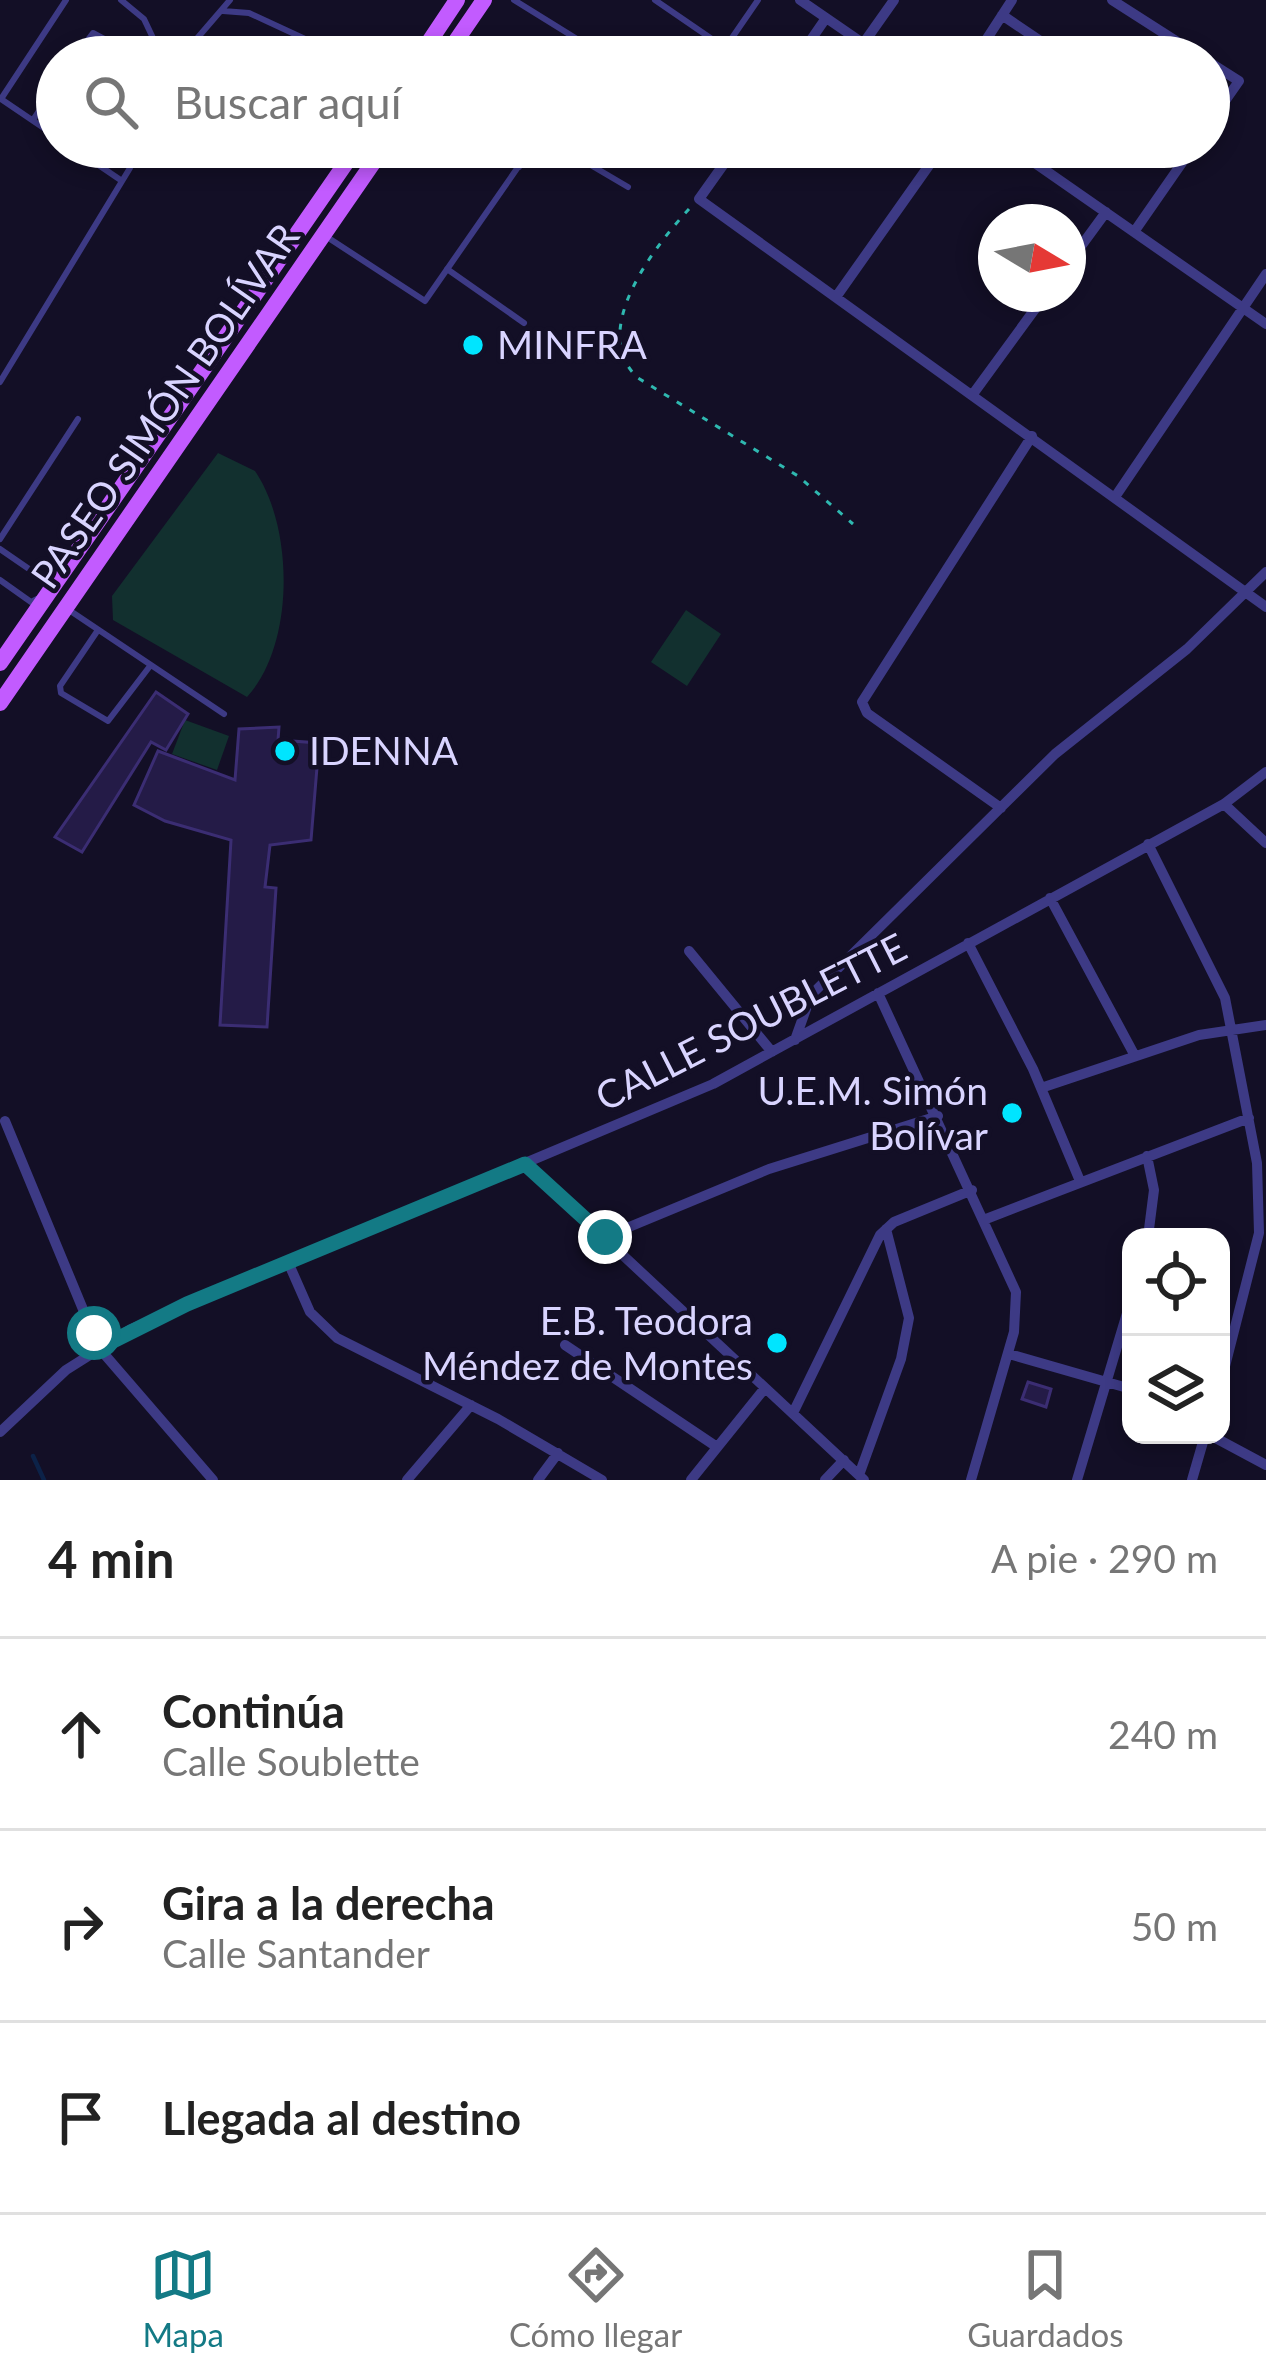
<!DOCTYPE html>
<html lang="es">
<meta charset="utf-8">
<style>
body{margin:0;font-family:Lato,sans-serif;background:#f6f6f6;color:#222}
.controls{position:absolute;right:36px;bottom:36px;display:grid;overflow:hidden;border-radius:24px;box-shadow:0 6px 18px #0003}
.controls button{width:108px;height:108px;display:grid;place-items:center;padding:0;border:0;border-bottom:3px solid #e0e0e0;background:#fff;color:#222;font:60px sans-serif}
.compass{position:absolute;left:978px;top:204px;width:108px;height:108px;border-radius:50%;background:#fff;box-shadow:0 6px 18px #0003;rotate:100deg}
.stop{position:absolute;width:36px;height:36px;margin:-27px;border:9px solid #137a85;border-radius:50%;background:#fff}
.stop.end{background:#137a85;border-color:#fff;box-shadow:0 3px 12px #0008}
.list{margin:0;padding:0;list-style:none}
h2{display:flex;justify-content:space-between;align-items:center;height:156px;margin:0;padding:0 48px;font-size:51px}
h2 small{font-size:39px;font-weight:400;color:#767676}
.list li{display:grid;grid-template-columns:78px 1fr auto;gap:36px;align-items:center;box-sizing:border-box;height:192px;padding:0 48px;border-top:3px solid #e0e0e0}
.list b{display:block;font-size:45px;white-space:nowrap}
.list p{margin:0;font-size:39px;white-space:nowrap;color:#767676}
.list em{font-size:39px;font-style:normal;color:#767676}
.icon{flex:none;width:66px;height:66px;fill:none;stroke:currentColor;stroke-width:2;stroke-linecap:round;stroke-linejoin:round}
.map{position:relative;flex:none;width:1266px;height:1480px;overflow:hidden}
.search{position:absolute;background:#fff;box-shadow:0 6px 18px #0003;left:36px;right:36px;top:36px;height:132px;display:flex;align-items:center;gap:30px;box-sizing:border-box;padding:0 42px;border-radius:66px;color:#767676;font-size:45px}
.sheet{height:732px;background:#fff}
nav{display:flex;justify-content:space-around;align-items:center;box-sizing:border-box;height:168px;border-top:3px solid #e0e0e0;background:#fff;font-size:33px;color:#767676}
nav a{display:grid;justify-items:center;gap:6px}
nav .on{color:#137a85}
.map>svg:first-child{display:block}
.green{fill:#12302f}
.lines{fill:none;stroke-linecap:round;stroke-linejoin:round}
.stream{stroke:#0c2248;stroke-width:4.5}
.building{fill:#241b47;stroke:#3b2d73;stroke-width:3}
.path{stroke:#2fb8b0;stroke-width:3;stroke-dasharray:6 9;stroke-linecap:butt}
.service{stroke:#3d3a85;stroke-width:6}
.minor{stroke:#3d3a85;stroke-width:10}
.primary{stroke:#c25bff;stroke-width:16}
.route{stroke:#137a85;stroke-width:15}
.poi-dot{fill:#00e5ff;stroke:#130f26;stroke-width:4.5}
.labels{text-anchor:middle;stroke-width:9;stroke-linejoin:round;paint-order:stroke}
.poi-label{font-size:39px;fill:#d9d4ff;stroke:#130f26;text-anchor:start}
.street-label{font-size:39px;fill:#d9d4ff;stroke:#130f26}
</style>
<div class="map">
<svg width="1266" height="1480" viewBox="0 0 1266 1480">
<rect width="100%" height="100%" fill="#130f26"/>
<path class="green" d="M218,453l37,18c39,57 40,174 -8,226l-134,-77 -1,-24z
M686,610l35,24 -34,52 -36,-24z
M185,720l44,16 -12,34 -45,-16z"/>
<g class="lines">
<path class="stream" d="M33,1456l11,24"/>
</g>
<path class="building" d="M156,692l32,22 -22,36 -15,-8 -69,110 -27,-15z
M279,727l-1,13 41,3 -8,97 -41,5 -5,42 11,1 -9,139 -47,-2 11,-185 -66,-19 -31,-16 24,-54 77,29 4,-51z
M1028,1382l23,7 -5,18 -24,-8z"/>
<g class="lines">
<path class="path" d="M689,209c-33,36 -102,122 -51,169l160,98 55,48"/>
<path class="service" d="M121,0l23,19 18,38
M514,0l92,57
M655,0l70,48 33,-48
M223,11l26,2 95,44
M75,57l18,-24 41,22 20,-8
M181,57l49,-57
M575,57l9,-13
M33,120l24,-36
M57,137l-56,-38 65,-99
M72,147l50,34
M489,147l30,20
M560,147l68,40
M327,237l98,64 107,-154
M447,269l77,54
M0,382l130,-214 -2,-21
M0,539l78,-120
M0,549l45,31 1,7
M0,580l31,22 6,-3
M69,610l155,104
M98,630l-38,56 1,7 47,28 42,-55"/>
<path class="minor" d="M800,0l83,57
M1112,0l89,57
M1002,15l62,42
M863,44l31,-44
M799,57l27,-39
M975,57l37,-57
M1209,62l30,19 -30,43
M736,147l-37,52 567,408
M1012,147l254,177
M1043,168l15,-21
M1134,232l59,-85
M1068,264l38,-52
M836,297l106,-150
M973,394l73,-100
M1115,497l151,-223
M1224,804l42,39
M1001,808l-134,-95 -5,-11 170,-266
M1148,844l77,154 32,165 2,70 -38,149
M1050,898l85,158
M968,943l65,126 47,112
M689,951l83,101
M878,993l138,299 -2,40 -43,148
M795,1040l16,-45 244,-241 132,-105 79,-77
M1041,1088l158,-53 67,-10
M5,1121l94,227 114,132
M1147,1156l7,34 -6,47
M525,1164l339,316
M986,1219l263,-101
M605,1237l164,-68 169,-53
M288,1262l22,50 27,26 161,81 104,61
M565,1345l152,102
M1009,1354l122,35
M793,1413l87,-178 14,-13 78,-32
M0,1432l66,-62 65,-41 582,-245 511,-280 42,-32
M1210,1435l56,30
M859,1475l42,-116 8,-41 -23,-89
M407,1480l64,-75
M538,1480l20,-27
M691,1480l74,-92
M825,1480l19,-20
M1077,1480l54,-180
M1192,1480l13,-45"/>
<path class="primary" d="M419,57l38,-57
M445,57l39,-57
M0,663l357,-516
M0,703l384,-556"/>
</g>
<g class="lines">
<path class="route" d="M94,1333l5,15 88,-44 338,-140 80,73"/>
</g>
<g class="poi-dot">
<circle cx="473" cy="345" r="12"/>
<circle cx="285" cy="751" r="12"/>
<circle cx="1012" cy="1113" r="12"/>
<circle cx="777" cy="1343" r="12"/>
</g>
<g class="labels">
<g class="poi-label">
<text x="497" y="359">MINFRA</text>
<text x="309" y="765">IDENNA</text>
<text x="988" y="1105" text-anchor="end">U.E.M. Simón<tspan x="988" dy="45">Bolívar</tspan></text>
<text x="753" y="1335" text-anchor="end">E.B. Teodora<tspan x="753" dy="45">Méndez de Montes</tspan></text>
</g>
<g class="street-label">
<text transform="translate(165 406) rotate(-55)" y="14">PASEO SIMÓN BOLÍVAR</text>
<text transform="translate(751 1022) rotate(-27)" y="14">CALLE SOUBLETTE</text>
</g>
</g>
</svg>
<div class="controls">
<button><svg class="icon" aria-label="locate" viewBox="0 0 24 24"><circle cx="12" cy="12" r="6"/><path d="M12 2v4M12 18v4M2 12h4M18 12h4"/></svg></button>
<button><svg class="icon" aria-label="layers" viewBox="0 0 24 24"><path d="M12 4l9 5-9 5-9-5zM3 14l9 5 9-5"/></svg></button>
</div>
<svg class="compass" viewBox="-18 -18 36 36"><path d="M0-13l5 13h-10z" fill="#e53935"/><path d="M0 13l5-13h-10z" fill="#767676"/></svg>
<div class="stop" style="left:94px;top:1333px"></div>
<div class="stop end" style="left:605px;top:1237px"></div>
<div class="search"><svg class="icon" aria-label="search" viewBox="0 0 24 24"><circle cx="10" cy="10" r="6"/><path d="M15 15l6 6"/></svg>Buscar aquí</div>
</div>
<section class="sheet">
<h2>4 min<small>A pie · 290 m</small></h2>
<ul class="list">
<li><svg class="icon" aria-label="ahead" viewBox="0 0 24 24"><path d="M12 20V5M6 11l6-6 6 6"/></svg><div><b>Continúa</b><p>Calle Soublette</p></div><em>240 m</em></li>
<li><svg class="icon" aria-label="right" viewBox="0 0 24 24"><path d="M7 20v-9h11M14 6l5 5-5 5"/></svg><div><b>Gira a la derecha</b><p>Calle Santander</p></div><em>50 m</em></li>
<li><svg class="icon" aria-label="arrive" viewBox="0 0 24 24"><path d="M6 21V4h12l-3 4 3 4H6"/></svg><div><b>Llegada al destino</b></div></li>
</ul>
</section>
<nav>
<a class="on"><svg class="icon" aria-label="map" viewBox="0 0 24 24"><path d="M3 6l6-2 6 2 6-2v14l-6 2-6-2-6 2zM9 4v14M15 6v14"/></svg>Mapa</a>
<a><svg class="icon" aria-label="directions" viewBox="0 0 24 24"><path d="M12 3l9 9-9 9-9-9zM9 14v-3h6M13 9l2 2-2 2"/></svg>Cómo llegar</a>
<a><svg class="icon" aria-label="saved" viewBox="0 0 24 24"><path d="M7 4h10v16l-5-4-5 4z"/></svg>Guardados</a>
</nav>
